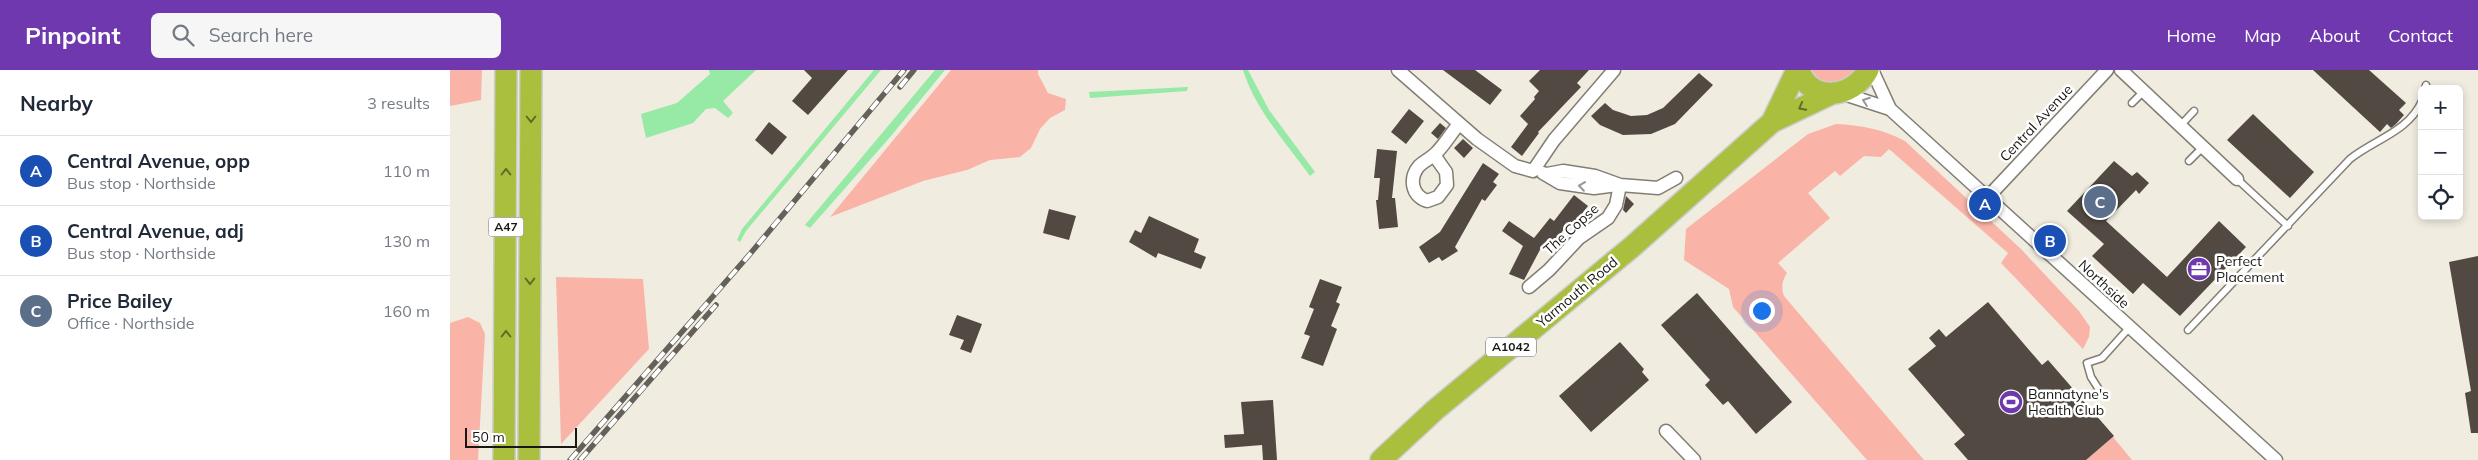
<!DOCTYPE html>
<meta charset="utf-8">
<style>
body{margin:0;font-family:Mulish,sans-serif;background:#f6f6f7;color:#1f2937}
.controls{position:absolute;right:15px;top:15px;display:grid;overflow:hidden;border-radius:8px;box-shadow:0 2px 8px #0003}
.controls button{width:45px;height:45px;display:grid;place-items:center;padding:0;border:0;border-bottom:1px solid #e0e1e3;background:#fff;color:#1f2937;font:25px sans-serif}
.scale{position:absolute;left:15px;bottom:12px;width:112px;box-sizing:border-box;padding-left:5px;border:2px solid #181713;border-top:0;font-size:14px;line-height:18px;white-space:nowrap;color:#181713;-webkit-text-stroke:4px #fff;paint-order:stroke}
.you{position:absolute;left:1311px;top:240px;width:18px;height:18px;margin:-12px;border:4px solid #fff;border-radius:50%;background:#1a73e8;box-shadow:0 0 0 8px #1a73e833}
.badge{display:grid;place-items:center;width:32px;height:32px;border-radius:50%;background:#6f38ae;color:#fff;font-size:16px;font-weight:700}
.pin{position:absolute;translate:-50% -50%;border:2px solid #fff;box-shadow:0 1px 5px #0006}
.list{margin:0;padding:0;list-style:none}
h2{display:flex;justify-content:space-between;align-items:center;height:65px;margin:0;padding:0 20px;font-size:21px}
h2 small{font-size:16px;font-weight:400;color:#747a83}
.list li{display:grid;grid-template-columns:32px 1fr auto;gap:15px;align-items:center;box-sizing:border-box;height:70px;padding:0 20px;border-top:1px solid #e0e1e3}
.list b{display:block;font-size:19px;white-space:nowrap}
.list p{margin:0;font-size:16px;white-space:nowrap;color:#747a83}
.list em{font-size:16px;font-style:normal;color:#747a83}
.icon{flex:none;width:28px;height:28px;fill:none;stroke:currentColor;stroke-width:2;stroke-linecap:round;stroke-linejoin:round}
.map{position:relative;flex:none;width:2028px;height:390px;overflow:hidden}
header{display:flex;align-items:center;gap:30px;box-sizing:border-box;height:70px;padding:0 25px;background:#6f38ae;color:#fff}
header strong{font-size:24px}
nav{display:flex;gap:28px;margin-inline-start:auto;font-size:18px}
.search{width:350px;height:45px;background:#f6f6f7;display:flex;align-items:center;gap:12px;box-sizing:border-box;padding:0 18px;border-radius:8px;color:#747a83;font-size:19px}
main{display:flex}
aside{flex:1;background:#fff}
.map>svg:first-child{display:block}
.green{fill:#fab4a7}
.water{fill:#97e9a6}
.building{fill:#514942}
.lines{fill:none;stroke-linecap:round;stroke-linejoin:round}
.service-casing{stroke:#827e74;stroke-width:9}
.minor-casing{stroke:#827e74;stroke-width:15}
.trunk-casing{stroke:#cccccb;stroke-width:24}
.service{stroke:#fff;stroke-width:6}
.minor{stroke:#fff;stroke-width:12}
.trunk{stroke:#abbf3e;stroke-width:21}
.rail-casing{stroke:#63615a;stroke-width:5.5}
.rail{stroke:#fff;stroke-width:4;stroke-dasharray:11;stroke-linecap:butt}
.oneway{stroke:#979795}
.oneway2{stroke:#626b28}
.labels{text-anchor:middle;stroke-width:5;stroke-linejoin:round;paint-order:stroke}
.shield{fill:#fff;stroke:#5d5d5a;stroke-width:1}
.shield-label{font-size:12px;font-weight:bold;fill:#181713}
.street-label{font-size:14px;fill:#181713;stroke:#fff}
.poi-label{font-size:14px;fill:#181713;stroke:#fff;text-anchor:start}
</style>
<header>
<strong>Pinpoint</strong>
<div class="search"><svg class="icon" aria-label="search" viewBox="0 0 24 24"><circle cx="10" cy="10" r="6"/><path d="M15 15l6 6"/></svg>Search here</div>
<nav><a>Home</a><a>Map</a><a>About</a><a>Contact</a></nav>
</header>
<main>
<aside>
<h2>Nearby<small>3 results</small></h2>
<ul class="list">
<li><span class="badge" style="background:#1a4fb4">A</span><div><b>Central Avenue, opp</b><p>Bus stop · Northside</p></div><em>110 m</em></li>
<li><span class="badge" style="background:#1a4fb4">B</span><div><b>Central Avenue, adj</b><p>Bus stop · Northside</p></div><em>130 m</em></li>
<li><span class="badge" style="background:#5c6f8a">C</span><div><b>Price Bailey</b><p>Office · Northside</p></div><em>160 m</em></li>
</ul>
</aside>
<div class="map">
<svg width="2028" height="390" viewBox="0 0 2028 390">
<rect width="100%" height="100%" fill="#f0ece0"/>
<path class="green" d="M0,0h32l-1,30 -31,6z
M501,0h87v4l10,19 18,6 -1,11 -15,8 -10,11 -9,19 -11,9 -30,3 -23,10 -44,11 -93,36z
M1362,0h43l-13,12c-14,1 -23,1 -30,-12z
M1386,54c25,1 46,5 69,17l116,108 58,62 11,16 -1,10 -6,12 -82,-86 7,-10 -119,-104 -8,8 -17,-1 -24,20 -5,-5 -27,22 22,25 -52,45 9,10c-5,8 -6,14 -3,23l140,164h-57l-134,-153 -4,-18 -45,-29 2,-31 122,-95z
M106,207l87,2 6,70 -88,95z
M18,247l12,6 5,11 -7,126h-28v-137z
M1663,367l19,23h-46z"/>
<path class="water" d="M259,0h47l-33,31 10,12 -5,5 -13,-10 -9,1 -13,14 -47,15 -5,-24 36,-11 33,-29z
M424,0h7l-135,161 -6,11 -3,-2 5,-11z
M485,0h10l-54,66 -81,92 -5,-3z
M793,0h5l21,40 46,62 -5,4c-24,-33 -55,-67 -67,-106z
M738,17l-1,4 -97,7 -1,-6z"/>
<path class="building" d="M354,0h44l-40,45 -16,-14 20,-23z
M993,0h32l27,20 -12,15z
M1090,0h49l-12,13 4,4 -43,45 1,1 -17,23 -11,-9 17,-23 -8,-8 15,-17 -1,-2 5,-6 -10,-10z
M1863,0h56l37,33 -7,7 5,5 -8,9 -5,4 -4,-4 -7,8z
M1249,3l14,12 -38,39 -24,10 -28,1 -23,-10 -9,-9 14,-13 8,7 18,6 16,-1 16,-7z
M959,39l15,12 -18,23 -15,-12z
M1803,44l61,58 -24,26 -63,-58z
M319,52l18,15 -15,18 -17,-15z
M990,53l6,5 -8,11 -7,-6z
M1013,69l10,9 -9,10 -10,-10z
M927,79l20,2 -5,47h3l3,29 -19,2 -3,-29h2l2,-22h-6z
M1664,91l18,15 5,-4 12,11 -10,11 -3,-4 -30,31 61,56 52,-56 27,26 -66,69 -37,-33 -10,11 -41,-38 12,-12 -37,-33z
M1033,93l16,11 -6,8 4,3 -12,16 -3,-2 -27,48 3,4 -16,10 -3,-4 -10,6 -10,-16 21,-15z
M1124,125l14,11 -17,22 -4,-3 -19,26 -6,-5 -18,34 -15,-6 14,-28 -21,-15 7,-10 25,17 16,-20 4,3z
M1176,126l8,8 -8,9 -3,-3z
M599,139l27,7 -7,24 -26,-7z
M699,146l50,23 -5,13 12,5 -5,12 -43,-16 -2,5 -27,-16 6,-12 6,3z
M2028,186v177h-7l-6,-40 6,-2 -22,-129z
M870,209l22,8 -6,15 4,2 -9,22 6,3 -14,37 -22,-8 9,-22 -6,-2 10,-25 -5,-2z
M1247,223l95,109 -36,32 -28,-33 -5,4 -18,-20 5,-5 -49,-55z
M1538,232l54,63 6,-5 66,76 -28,24h-118l-14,-16 11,-9 -57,-66 28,-23 -7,-8 10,-9 7,8z
M507,245l25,9 -11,29 -11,-4 4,-9 -15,-5z
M1170,272l24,27 -2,3 7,8 -58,52 -32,-36z
M823,330l4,60h-14l-1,-15 -37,3 -1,-13 20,-1 -3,-32z"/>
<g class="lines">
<g class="service-casing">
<path id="service" d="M1975,19l1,-4
M1682,33l11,-11
M1731,55l13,-14
M1739,91l14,-14
M1787,109l51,47
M1738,260l162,-171c25,-20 58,-27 72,-58
M1648,318l-7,-11 -4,-14 15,-5 27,-30"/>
</g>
<g class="minor-casing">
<path id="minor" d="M948,0l79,69 38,27 18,5 21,-31 60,-70
M1422,0l18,39 386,351
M1671,0l116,109
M1391,23l49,16
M984,85l12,17 1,13 -9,12 -11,4c-16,-6 -18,-23 -8,-35 5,-5 11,-7 16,-12 9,-8 16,-21 24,-30
M1093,103l17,10 34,5 23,-3
M1097,104l16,-3 32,5 25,9 38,3 18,-10
M1538,127l119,-127
M1079,217l20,-17 30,-32 29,-20 8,-13 4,-20
M1216,361l28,29"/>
</g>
<g class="trunk-casing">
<path id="trunk" d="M1349,0c12,34 54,28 69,0
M1322,52l25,-52
M54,390l2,-390
M79,390l2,-390
M931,390l54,-50 198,-164 139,-124 61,-29"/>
</g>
<use href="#service" class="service"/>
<use href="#minor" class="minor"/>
<use href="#trunk" class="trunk"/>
<g class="rail-casing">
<path id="rail" d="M450,17l14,-17
M120,390l180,-206 154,-184
M130,390l136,-155"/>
</g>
<use href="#rail" class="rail"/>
</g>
<defs><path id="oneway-chevron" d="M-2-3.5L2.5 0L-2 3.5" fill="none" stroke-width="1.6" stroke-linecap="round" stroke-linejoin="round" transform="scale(1.25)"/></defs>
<g class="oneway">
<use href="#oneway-chevron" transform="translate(1416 31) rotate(-160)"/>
<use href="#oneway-chevron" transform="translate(1132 116) rotate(-172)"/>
</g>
<g class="oneway2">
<use href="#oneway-chevron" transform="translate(1352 37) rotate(152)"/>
<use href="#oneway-chevron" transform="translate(81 49) rotate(90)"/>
<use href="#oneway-chevron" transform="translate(56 102) rotate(-90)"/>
<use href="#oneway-chevron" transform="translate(80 211) rotate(90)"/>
<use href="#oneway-chevron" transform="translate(56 264) rotate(-90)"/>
</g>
<defs>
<g id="office-disc" transform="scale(1.25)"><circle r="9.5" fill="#6f38ae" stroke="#fff"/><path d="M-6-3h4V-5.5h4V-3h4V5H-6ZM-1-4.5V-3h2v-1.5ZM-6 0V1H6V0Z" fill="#fff"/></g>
<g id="stadium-disc" transform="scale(1.25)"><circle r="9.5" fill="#6f38ae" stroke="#fff"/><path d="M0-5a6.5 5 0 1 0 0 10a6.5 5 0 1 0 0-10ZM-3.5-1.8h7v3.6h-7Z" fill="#fff"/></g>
</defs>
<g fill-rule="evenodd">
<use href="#office-disc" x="1749" y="199"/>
<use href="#stadium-disc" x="1561" y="332"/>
</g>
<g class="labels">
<g class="shield">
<rect x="38.5" y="147.5" width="35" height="19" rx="4"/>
<rect x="1036" y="267.5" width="50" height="19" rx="4"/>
</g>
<g class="shield-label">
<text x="56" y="161">A47</text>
<text x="1061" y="281">A1042</text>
</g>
<g class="street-label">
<text transform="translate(1586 53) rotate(-47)" y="5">Central Avenue</text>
<text transform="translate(1121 159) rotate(-42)" y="5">The Copse</text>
<text transform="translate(1654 214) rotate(43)" y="5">Northside</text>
<text transform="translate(1127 222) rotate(-40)" y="5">Yarmouth Road</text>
</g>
<g class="poi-label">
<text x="1766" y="196">Perfect<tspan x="1766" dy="16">Placement</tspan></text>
<text x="1578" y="329">Bannatyne's<tspan x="1578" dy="16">Health Club</tspan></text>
</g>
</g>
</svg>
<div class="controls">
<button>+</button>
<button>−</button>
<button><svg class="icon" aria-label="locate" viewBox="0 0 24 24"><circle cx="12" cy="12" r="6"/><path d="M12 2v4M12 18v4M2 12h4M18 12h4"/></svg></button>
</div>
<div class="scale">50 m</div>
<div class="you"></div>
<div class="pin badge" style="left:1535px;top:134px;background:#1a4fb4">A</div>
<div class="pin badge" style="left:1600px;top:171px;background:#1a4fb4">B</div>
<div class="pin badge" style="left:1650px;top:132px;background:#5c6f8a">C</div>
</div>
</main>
